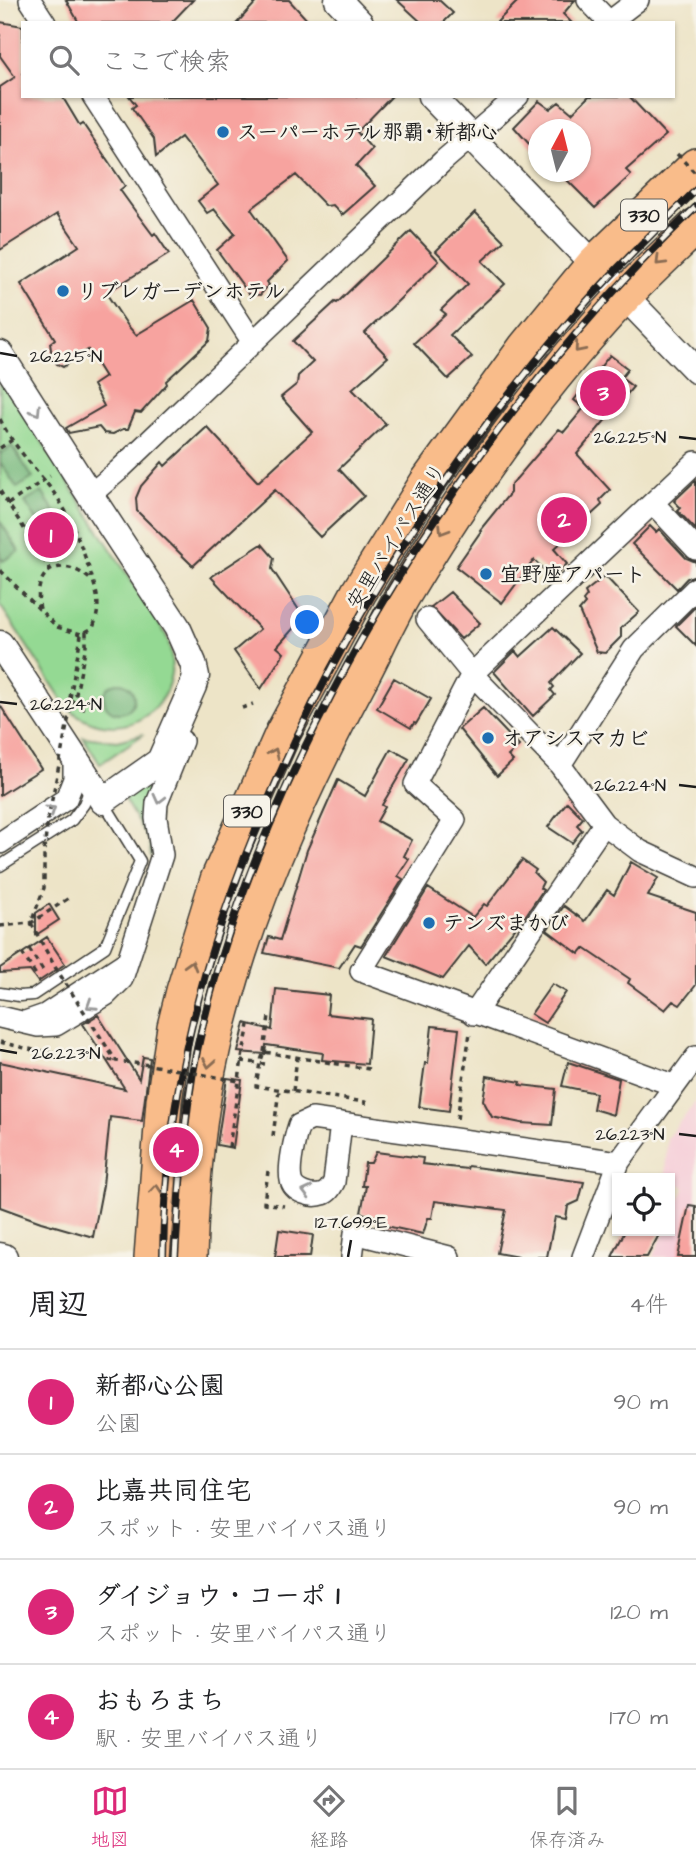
<!DOCTYPE html>
<html lang="ja">
<meta charset="utf-8">
<style>
body{margin:0;font-family:"Architects Daughter","Klee One",sans-serif;background:#f6f6f6;color:#202124}
.controls{position:absolute;right:21px;bottom:21px;display:grid;overflow:hidden;border-radius:0px;box-shadow:0 2px 5px #0004}
.controls button{width:63px;height:63px;display:grid;place-items:center;padding:0;border:0;border-bottom:2px solid #e0e0e0;background:#fff;color:#202124;font:35px sans-serif}
.compass{position:absolute;left:528px;top:119px;width:63px;height:63px;border-radius:50%;background:#fff;box-shadow:0 2px 5px #0004;rotate:7deg}
.you{position:absolute;left:308px;top:623px;width:24px;height:24px;margin:-18px;border:5px solid #fff;border-radius:50%;background:#1a73e8;box-shadow:0 0 0 10px #1a73e833}
.badge{display:grid;place-items:center;width:46px;height:46px;border-radius:50%;background:#db2777;color:#fff;font-size:23px;font-weight:700}
.pin{position:absolute;translate:-50% -50%;border:4px solid #fff;box-shadow:0 2px 7px #0006}
.list{margin:0;padding:0;list-style:none}
h2{display:flex;justify-content:space-between;align-items:center;height:91px;margin:0;padding:0 28px;font-size:30px}
h2 small{font-size:23px;font-weight:400;color:#757577}
.list li{display:grid;grid-template-columns:46px 1fr auto;gap:21px;align-items:center;box-sizing:border-box;height:105px;padding:0 28px;border-top:2px solid #e0e0e0}
.list b{display:block;font-size:26px;white-space:nowrap}
.list p{margin:0;font-size:23px;white-space:nowrap;color:#757577}
.list em{font-size:23px;font-style:normal;color:#757577}
.icon{flex:none;width:38px;height:38px;fill:none;stroke:currentColor;stroke-width:2;stroke-linecap:round;stroke-linejoin:round}
.map{position:relative;flex:none;width:696px;height:1257px;overflow:hidden}
.search{position:absolute;background:#fff;box-shadow:0 2px 5px #0004;left:21px;right:21px;top:21px;height:77px;display:flex;align-items:center;gap:18px;box-sizing:border-box;padding:0 24px;border-radius:0px;color:#757577;font-size:26px}
.sheet{height:511px;background:#fff}
nav{display:flex;justify-content:space-around;align-items:center;box-sizing:border-box;height:98px;border-top:2px solid #e0e0e0;background:#fff;font-size:19px;color:#757577}
nav a{display:grid;justify-items:center;gap:4px}
nav .on{color:#db2777}
.map>svg:first-child{display:block}
.built{fill:#f6cfd9}
.green{fill:#94d993;stroke:#587a58;stroke-width:2}
.forest{fill:#77b97d;stroke:#4a6a4c;stroke-width:2}
.building{fill:#f7a39f}
.lines{fill:none;stroke-linecap:round;stroke-linejoin:round}
.service-casing{stroke:#3b3a36;stroke-width:13}
.minor-casing{stroke:#3b3a36;stroke-width:24}
.tertiary-casing{stroke:#3b3a36;stroke-width:29}
.trunk-casing{stroke:#3b3a36;stroke-width:38}
.path{stroke:#3b3a36;stroke-width:3.5;stroke-dasharray:5 5;stroke-linecap:butt}
.service{stroke:#fff;stroke-width:10}
.minor{stroke:#fff;stroke-width:21}
.tertiary{stroke:#fff;stroke-width:26}
.trunk{stroke:#f9bc8a;stroke-width:35}
.rail-casing{stroke:#1c1c1c;stroke-width:8}
.rail{stroke:#f7f3e8;stroke-width:5;stroke-dasharray:16;stroke-linecap:butt}
.path-bridge{stroke:#3b3a36;stroke-width:3.5;stroke-dasharray:5 5;stroke-linecap:butt}
.oneway{stroke:#8a6c53}
.oneway2{stroke:#999}
.ticks{fill:none;stroke:#1c1c1c;stroke-width:2.5}
.poi-dot{fill:#1f6fb2;stroke:#f7f3e8;stroke-width:2.5}
.labels{text-anchor:middle;stroke-width:5;stroke-linejoin:round;paint-order:stroke}
.shield{fill:#f7f3e8;stroke:#5e5c59;stroke-width:2}
.shield-label{font-size:19px;font-weight:bold;fill:#1c1c1c}
.poi-label{font-size:21px;font-weight:bold;fill:#1c1c1c;stroke:#f7f3e8;text-anchor:start}
.street-label{font-size:21px;fill:#1c1c1c;stroke:#f7f3e8}
.ticks-label{font-size:18px;text-anchor:middle;fill:#1c1c1c;stroke:#f7f3e8;stroke-width:5;stroke-linejoin:round;paint-order:stroke}
</style>
<div class="map">
<svg width="696" height="1257" viewBox="0 0 696 1257">
<rect width="100%" height="100%" fill="#f7f3e8"/>
<filter id="ink" filterUnits="userSpaceOnUse"><feTurbulence type="fractalNoise" baseFrequency=".0143" numOctaves="2"/><feDisplacementMap in="SourceGraphic" scale="14" xChannelSelector="R" yChannelSelector="G"/><feConvolveMatrix kernelMatrix="1 2 1 2 8 2 1 2 1" color-interpolation-filters="sRGB"/></filter>
<filter id="wash" filterUnits="userSpaceOnUse"><feTurbulence type="fractalNoise" baseFrequency=".00686" numOctaves="4" result="noise"/><feDisplacementMap in="SourceGraphic" scale="28" xChannelSelector="R" yChannelSelector="G"/><feGaussianBlur stdDeviation="1.57" result="paint"/><feColorMatrix in="noise" values="0 0 0 0 0 0 0 0 0 0 0 0 0 0 0 0 0 1.4 0 .05"/><feComposite in="paint" operator="in"/></filter>
<g filter="url(#wash)">
<rect width="100%" height="100%" fill="#ede4c7"/>
<path class="built" d="M696,1101v156h-43l12,-26h5v-11l15,-33 -20,-10 2,-39z"/>
<path class="green" d="M0,376l166,259c26,67 -43,121 -99,72l-67,-102z
M144,734l-44,30 -17,-27 34,4z
M157,775l-1,69 -5,13 -2,-16 -25,-42z"/>
<path class="forest" d="M12,446l21,32 -16,10 -17,-26v-8z
M42,492l20,31 -16,11 -21,-32z
M0,521l19,30 -16,10 -3,-5z
M104 698a15 15 0 1 1 30 0a15 15 0 1 1-30 0Z"/>
<g id="blocks">
<path class="building" d="M66,0h127l-22,23h-92z
M258,0h31l21,23h-73z
M397,0h42l14,13 -10,10h-21z
M519,0h56l-12,14 9,9h-76z
M0,22l23,4v70h39l18,30 3,-2 42,62 -5,4 18,25 15,20 2,-2 14,21 -63,39 22,33 8,9 58,-35 17,28 -2,13 -43,40 1,3 -26,29 -6,-1 -7,17h-5l-10,5 -9,-1 -5,-6 -30,6 -3,-5 38,-22 -11,-21 12,-8 -17,-27 -25,17 -6,-3 -5,-7 -2,-14 5,-4 -34,-55 58,-38 -22,-32 -57,36v-163l15,-10 -15,-21z
M129,96h263l-35,36 15,17 -16,17 19,20 -33,29 -9,-10 -7,1 -30,-31 -45,34 37,52 -21,21 2,3 -9,10 -11,-1 -32,-44 18,-16 -21,-25 -7,4 -9,-12 20,-16 -37,-48 -25,20 -2,-18 -22,-31 4,-3z
M589,96h40l37,39 -40,35 5,5 -36,33 -36,-36h21v-42h-42v24l-24,-27 25,-26 11,8 9,-7 13,11z
M475,212l29,29 -22,20 23,23 -55,51 22,22 -24,22 -34,-36 32,-29 -5,-4 27,-26 -32,-33z
M411,231l28,30 -74,72 23,24 -36,32 34,35 -47,45 25,27 -44,41 -45,-47 -82,76 -56,-55 -1,-13 5,-12 21,-24 3,4 42,-39 51,55 54,-50 -31,-35 16,-13 1,-8 15,-14 -20,-21 42,-39 2,1z
M610,355l18,14 -7,9 12,9 -56,67 33,36 -10,10 2,5 -48,44 13,15 -14,14 -19,-18 -32,43 -46,-36 25,-36 -1,-1 30,-37v-7l49,-57 5,3 20,-24 -10,-8z
M696,480v50l-18,-19 3,-3 -7,-7z
M650,526l6,6 3,-3 27,29 10,4v13l-9,3 -10,11 -45,-45z
M262,544l12,14 -2,11 27,41 1,11 -23,26 7,6 -23,36 -27,-38 26,-22 -49,-52z
M605,576l34,36 -18,16v9l-16,16 -8,-1 -18,-41 6,-7 -2,-3 4,-5 -2,-4z
M450,592l30,31 -19,16 -30,-32z
M696,606v40l-20,-20z
M553,627l27,26 -29,30 3,4 -3,3 4,5 -22,21 -39,-44 21,-21 5,6z
M394,678l37,21 -15,25 -2,-1 -3,5 -34,-20z
M0,705l41,64 -41,26z
M483,708l36,38 -11,10 5,5 -16,15 -38,-47z
M391,749l18,10 -27,46 3,2 -8,14 35,19 -8,16 5,3 -11,17 5,3 -42,67 -6,-2 -16,24 -75,-15 5,-16 11,3 27,-90 31,-70 27,16z
M567,802l16,16 -6,7 5,5 -10,13 -24,-16z
M522,860l14,10 -2,3 9,9 -3,6 3,2 -17,25 -41,49 -16,-18 -26,33 -57,-23 42,-68 45,29 11,-13 3,2z
M631,862l27,16 -10,18 48,16v73l-16,20 -7,-4 -8,9 -37,-27 2,-4 -46,-31 -5,6 -32,-24 17,-24 21,15 22,-31 7,5z
M49,904l10,16 -23,15v-22z
M47,937l18,27 -27,18 -8,-11 -30,2v-5z
M552,984l14,8 -21,31 -14,-9z
M276,989l53,6 -2,19 44,5 -4,45 -45,-4 1,-7 -57,-8 -1,9 -27,-2 7,-29 27,7z
M98,1015l41,64 4,-22 7,1 -8,63 -32,-4 -7,68 -10,52 -52,-15 -41,-15v-145l125,27 -42,-65z
M432,1026l27,3 -10,82 -30,-4 6,-44h3z
M568,1062l51,17 -6,36 -20,-6 3,-16 -34,-7z
M487,1076l34,6 -1,3 36,4 -4,36 -31,-2 -29,-6 -9,-17z
M227,1078l15,2 -9,68 -16,-3z
M376,1152l47,6 -1,6 45,5 1,-3 116,16 -5,19 -11,5 -2,13 -11,-2 -8,40h-29l-21,-4 9,-43 -71,-9 -3,17h-4l-5,16 -46,-10 1,-7 -17,-4 5,-27h-4l3,-23h6z
M689,1205l7,1v51h-18z
M279,1230l34,5 -3,22h-35z
M625,1231h36l-14,26h-35z"/>
</g>
</g>
<g filter="url(#ink)">
<use href="#blocks" fill-opacity="0" stroke="#3b3a36" stroke-width="2"/>
<g class="lines">
<g class="service-casing">
<path id="service" d="M0,866l72,-46 12,-16 6,-16
M0,993l19,3 14,-1 72,-48 35,-86 -37,-60"/>
</g>
<g class="minor-casing">
<path id="minor" d="M30,0l15,23
M588,0l21,22
M608,23l30,-23
M93,96l159,245
M90,495l28,-24 325,-310 75,-65
M653,503l43,46
M427,619l45,55 88,91 44,59 -130,190
M560,765l74,-116 62,-61
M604,824l36,27 56,26
M0,843l66,-44 8,-20v-20
M0,1017l38,9 18,-1 50,-30 16,-16 40,-124 -6,-37 1,-15 25,-62
M25,1022l20,-7 81,-53
M673,1085l-312,-114 94,-151 -40,-36 57,-110 224,-212
M341,1123l-7,59c-3,5 -5,10 -11,12 -11,4 -30,-2 -32,-14 -3,-13 4,-43 8,-55l13,-6 307,43
M352,1257l3,-24 94,24
M583,1257l36,-95 77,-105"/>
</g>
<g class="tertiary-casing">
<path id="tertiary" d="M338,0l22,23
M431,96l265,274
M0,354l90,141 87,132 16,36 3,13 -3,10 -33,75 -57,40 -103,-157
M0,1256l4,1"/>
</g>
<g class="trunk-casing">
<path id="trunk" d="M152,1257l12,-156 11,-74 9,-36 34,-111 65,-147 76,-141 68,-109 99,-136 68,-83 102,-98
M189,1257c2,-71 8,-142 24,-211 29,-128 83,-247 144,-362 16,-29 29,-60 46,-89 63,-106 136,-209 221,-299 23,-24 48,-47 72,-70"/>
</g>
<path class="path" d="M0,419c13,28 36,49 54,74 17,23 26,50 36,78 7,23 12,33 3,57l-12,6 -24,-7 -57,-57
M0,448l12,-8
M0,491l50,78
M8,504l42,-28
M40,609c-9,-41 23,-55 52,-28
M70,698l11,-63
M71,704l4,-5 11,-54v-14
M71,706l14,3
M242,708l11,-4
M0,926l31,-3 38,-25
M29,949l15,23
M22,953l14,22
M0,1042l33,8 83,11
M264,1052l5,-36
M242,1058l7,-33
M241,1061l24,3
M293,1091l4,-34
M365,1105v-3l-109,-16 4,-23 4,-11 105,17
M457,1119l13,-86
M273,1136l6,-46
M229,1147l10,-66
M268,1171l-4,32 20,3"/>
<use href="#service" class="service"/>
<use href="#minor" class="minor"/>
<use href="#tertiary" class="tertiary"/>
<use href="#trunk" class="trunk"/>
<g class="rail-casing">
<path id="rail" d="M163,1257c2,-167 42,-311 108,-463 74,-172 175,-329 297,-471 40,-47 84,-89 128,-133
M175,1257c5,-79 9,-156 28,-233 25,-105 65,-203 113,-299 96,-192 225,-369 380,-518"/>
</g>
<use href="#rail" class="rail"/>
<path class="path-bridge" d="M677,154l19,20
M70,698l1,8 -23,113 -4,31v38l-13,35 24,44 61,94 34,4 89,16 3,-23"/>
</g>
<defs><path id="oneway-chevron" d="M-2-3.5L2.5 0L-2 3.5" fill="none" stroke-width="1.6" stroke-linecap="round" stroke-linejoin="round" transform="scale(1.75)"/></defs>
<g class="oneway">
<use href="#oneway-chevron" transform="translate(660 261) rotate(135)"/>
<use href="#oneway-chevron" transform="translate(579 348) rotate(131)"/>
<use href="#oneway-chevron" transform="translate(443 530) rotate(122)"/>
<use href="#oneway-chevron" transform="translate(274 753) rotate(-66)"/>
<use href="#oneway-chevron" transform="translate(191 965) rotate(-74)"/>
<use href="#oneway-chevron" transform="translate(209 1063) rotate(100)"/>
<use href="#oneway-chevron" transform="translate(156 1189) rotate(-85)"/>
</g>
<g class="oneway2">
<use href="#oneway-chevron" transform="translate(36 411) rotate(58)"/>
<use href="#oneway-chevron" transform="translate(159 799) rotate(104)"/>
<use href="#oneway-chevron" transform="translate(51 810) rotate(-34)"/>
<use href="#oneway-chevron" transform="translate(91 1005) rotate(147)"/>
<use href="#oneway-chevron" transform="translate(307 1192) rotate(-166)"/>
</g>
</g>
<path class="ticks" d="M0,353l17,3M679,437l17,2M0,702l17,2M679,785l17,2M0,1050l17,3M679,1134l17,2M348,1257l3,-17"/>
<g class="poi-dot">
<circle cx="223" cy="132" r="7"/>
<circle cx="63" cy="291" r="7"/>
<circle cx="486" cy="574" r="7"/>
<circle cx="488" cy="738" r="7"/>
<circle cx="429" cy="923" r="7"/>
</g>
<g class="labels">
<g class="shield">
<rect x="621" y="199.5" width="46" height="31" rx="5"/>
<rect x="224" y="795.5" width="46" height="31" rx="5"/>
</g>
<g class="shield-label">
<text x="644" y="222">330</text>
<text x="247" y="818">330</text>
</g>
<g class="poi-label">
<text x="237" y="139">スーパーホテル那覇･新都心</text>
<text x="77" y="298">リブレガーデンホテル</text>
<text x="500" y="581">宜野座アパート</text>
<text x="502" y="745">オアシスマカビ</text>
<text x="443" y="930">テンズまかび</text>
</g>
<g class="street-label">
<text transform="translate(396 536) rotate(-58)" y="7">安里バイパス通り</text>
</g>
</g>
<g class="ticks-label">
<text x="66" y="362">26.225°N</text>
<text x="630" y="443">26.225°N</text>
<text x="66" y="710">26.224°N</text>
<text x="630" y="791">26.224°N</text>
<text x="66" y="1059">26.223°N</text>
<text x="630" y="1140">26.223°N</text>
<text x="351" y="1228">127.699°E</text>
</g>
</svg>
<div class="controls">
<button><svg class="icon" aria-label="locate" viewBox="0 0 24 24"><circle cx="12" cy="12" r="6"/><path d="M12 2v4M12 18v4M2 12h4M18 12h4"/></svg></button>
</div>
<svg class="compass" viewBox="-18 -18 36 36"><path d="M0-13l5 13h-10z" fill="#e53935"/><path d="M0 13l5-13h-10z" fill="#757577"/></svg>
<div class="you"></div>
<div class="pin badge" style="left:51px;top:535px">1</div>
<div class="pin badge" style="left:564px;top:520px">2</div>
<div class="pin badge" style="left:603px;top:393px">3</div>
<div class="pin badge" style="left:176px;top:1150px">4</div>
<div class="search"><svg class="icon" aria-label="search" viewBox="0 0 24 24"><circle cx="10" cy="10" r="6"/><path d="M15 15l6 6"/></svg>ここで検索</div>
</div>
<section class="sheet">
<h2>周辺<small>4件</small></h2>
<ul class="list">
<li><span class="badge">1</span><div><b>新都心公園</b><p>公園</p></div><em>90 m</em></li>
<li><span class="badge">2</span><div><b>比嘉共同住宅</b><p>スポット · 安里バイパス通り</p></div><em>90 m</em></li>
<li><span class="badge">3</span><div><b>ダイジョウ・コーポ 1</b><p>スポット · 安里バイパス通り</p></div><em>120 m</em></li>
<li><span class="badge">4</span><div><b>おもろまち</b><p>駅 · 安里バイパス通り</p></div><em>170 m</em></li>
</ul>
</section>
<nav>
<a class="on"><svg class="icon" aria-label="map" viewBox="0 0 24 24"><path d="M3 6l6-2 6 2 6-2v14l-6 2-6-2-6 2zM9 4v14M15 6v14"/></svg>地図</a>
<a><svg class="icon" aria-label="directions" viewBox="0 0 24 24"><path d="M12 3l9 9-9 9-9-9zM9 14v-3h6M13 9l2 2-2 2"/></svg>経路</a>
<a><svg class="icon" aria-label="saved" viewBox="0 0 24 24"><path d="M7 4h10v16l-5-4-5 4z"/></svg>保存済み</a>
</nav>
